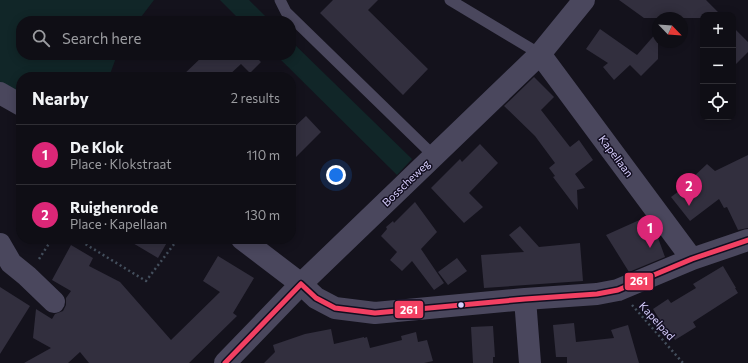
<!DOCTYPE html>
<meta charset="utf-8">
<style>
body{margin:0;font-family:Commissioner,sans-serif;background:#1d1c22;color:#f1f3f6}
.controls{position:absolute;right:12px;top:12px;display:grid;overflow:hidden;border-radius:8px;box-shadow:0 2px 10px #0003}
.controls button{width:36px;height:36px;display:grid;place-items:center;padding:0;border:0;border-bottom:1px solid #2f2e34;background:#0f0e15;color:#f1f3f6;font:20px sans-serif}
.compass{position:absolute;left:652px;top:12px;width:36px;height:36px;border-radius:50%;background:#0f0e15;box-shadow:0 2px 10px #0003;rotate:115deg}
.you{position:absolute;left:336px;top:175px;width:14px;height:14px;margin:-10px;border:3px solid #fff;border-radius:50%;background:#1a73e8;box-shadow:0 0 0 6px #1a73e833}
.badge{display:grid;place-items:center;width:26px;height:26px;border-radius:50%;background:#db2777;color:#fff;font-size:13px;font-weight:700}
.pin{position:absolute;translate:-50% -33px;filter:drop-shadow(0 1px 2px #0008)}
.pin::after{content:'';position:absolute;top:21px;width:14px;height:12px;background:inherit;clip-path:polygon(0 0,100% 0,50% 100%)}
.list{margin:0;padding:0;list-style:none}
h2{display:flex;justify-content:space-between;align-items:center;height:52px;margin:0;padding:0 16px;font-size:17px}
h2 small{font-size:13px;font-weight:400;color:#9b9ca0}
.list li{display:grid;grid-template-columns:26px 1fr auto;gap:12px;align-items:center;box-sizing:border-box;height:60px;padding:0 16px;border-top:1px solid #2f2e34}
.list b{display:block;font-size:15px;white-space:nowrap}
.list p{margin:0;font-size:13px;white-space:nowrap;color:#9b9ca0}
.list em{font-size:13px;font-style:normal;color:#9b9ca0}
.icon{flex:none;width:22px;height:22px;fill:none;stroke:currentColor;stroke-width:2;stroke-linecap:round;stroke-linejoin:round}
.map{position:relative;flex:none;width:748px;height:363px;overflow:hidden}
.search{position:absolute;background:#0f0e15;box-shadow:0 2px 10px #0003;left:16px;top:16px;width:280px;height:44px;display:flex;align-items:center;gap:10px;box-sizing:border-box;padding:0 14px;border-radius:16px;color:#9b9ca0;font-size:15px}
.panel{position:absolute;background:#0f0e15;box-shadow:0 2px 10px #0003;left:16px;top:72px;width:280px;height:172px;border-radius:16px}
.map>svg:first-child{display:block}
.green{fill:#112628}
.building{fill:#322f3e}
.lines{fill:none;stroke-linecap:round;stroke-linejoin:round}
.path{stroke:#444f5d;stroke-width:2.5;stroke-dasharray:2 3;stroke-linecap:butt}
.lane{stroke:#4a475d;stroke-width:11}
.street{stroke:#4a475d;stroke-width:22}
.bus-1-casing{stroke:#120e20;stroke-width:8}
.bus-1{stroke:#f24062;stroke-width:5}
.bus-dot{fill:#d7cefd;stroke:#120e20;stroke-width:1.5}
.labels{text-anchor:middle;stroke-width:3;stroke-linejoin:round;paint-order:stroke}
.street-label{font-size:11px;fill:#d7cefd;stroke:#120e20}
.line-badge{stroke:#120e20;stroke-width:1.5}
.badge-label{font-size:11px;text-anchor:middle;font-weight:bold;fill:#fff}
</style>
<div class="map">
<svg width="748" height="363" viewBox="0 0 748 363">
<rect width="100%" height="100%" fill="#14121c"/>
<path class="green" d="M0,0h154l-16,21h-117v34h96l-8,22h-88v20l-21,-12z
M220,0h29l21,21h-29z
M291,41l121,118 -15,16 -121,-120h15z"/>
<path class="building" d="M333,0h45l-10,10 60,59 -25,26 -83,-82z
M619,0h87l15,15h-18v3h-59z
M733,27l15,15v10l-15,15z
M600,29l37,26 21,-24v28l-17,17 -11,-11 -16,15 -11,-13 5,-4 -22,-14z
M204,55h50l7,7 -11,11 -9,-9 -14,13h-46z
M534,77l20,20 -13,13 29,37 9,-7 14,20 -18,14 10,14 -8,2 1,20 -25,-33 2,-1 -6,-8 6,-5 -20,-27 -31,-30z
M306,116l15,16 -30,30v-32z
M480,144l18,19 -29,30 14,14 -19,16 -33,-35 29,-29 2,3z
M748,155v73l-10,2 -11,-23 -3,1 -5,-9 -29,22 -19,-24 20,-15 -1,-2 17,-16 8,7z
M415,202l22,30 -16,17 23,34 -10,7 -22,-29 -10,10 -12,-11 7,-8 -16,-16 6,-7 -1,-2 7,-6 1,2z
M644,218l6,19 7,-2 8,22 -36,15 -23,-37z
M520,226l19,21 41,-4 3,38 -99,7 -3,-33 43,-3 -15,-17z
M126,239h43l-11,19z
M71,245l22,13 -4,8 31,16 51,58 49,-48 -17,-11 15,-25 36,22 -21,35 4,3 -48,47h-100l-9,-11 -12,11h-44l27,-15 -18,-10 3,-29 16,10 3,-5 8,-3 3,-6v-7l5,-7 -19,-11z
M457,258l10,13 -19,14 -10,-13z
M723,266l13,22h-1l3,5 -45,29 3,5 -21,13 -6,-10 -2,2 -14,-23 15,-10 3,4 25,-15 -3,-4z
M0,287l30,19 -30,48z
M574,323l2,19 38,-4 -3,-8 17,-5 11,38h-72v-6h-11l-3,-32z
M493,326l2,31h-2v6h-20l-2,-36z
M331,329l3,15 30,-7v1l3,-1 3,11 32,-8 -1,-4 15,-4 2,10 9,-2 6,21 -9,2h-160l11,-11 -2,-7 32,-11z"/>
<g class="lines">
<path class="path" d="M77,239l69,42 32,-42
M39,259l13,-20
M632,305l51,58"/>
<path class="lane" d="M280,0l6,12 148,144
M450,0l90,54"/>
<path class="street" d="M540,54l152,205
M0,93l21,12
M242,239l59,45 15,14 19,10 40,5 150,-14 72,-5 21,-4 74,-31 56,-19
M0,244l11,19 16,13 27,26
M525,299l5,64
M225,363l76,-79 239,-230 44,-54"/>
<g class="bus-1-casing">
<path id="bus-1" d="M301,284l15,14 19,10 40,5 150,-14 72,-5 21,-4 74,-31 56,-19
M225,363l76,-79"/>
</g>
<use href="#bus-1" class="bus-1"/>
</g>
<circle class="bus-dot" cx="461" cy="305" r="3.5"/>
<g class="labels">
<g class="street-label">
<text transform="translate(616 156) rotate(53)" y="4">Kapellaan</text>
<text transform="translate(406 183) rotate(-44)" y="4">Bosscheweg</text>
<text transform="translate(657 321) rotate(48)" y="4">Kapelpad</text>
</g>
</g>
<g class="line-badge">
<rect x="624" y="272" width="30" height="19" rx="4" fill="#f24062"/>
<rect x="394" y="300" width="30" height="19" rx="4" fill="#f24062"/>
</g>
<g class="badge-label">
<text x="639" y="285">261</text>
<text x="409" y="314">261</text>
</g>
</svg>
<div class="controls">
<button>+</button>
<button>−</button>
<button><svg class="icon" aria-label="locate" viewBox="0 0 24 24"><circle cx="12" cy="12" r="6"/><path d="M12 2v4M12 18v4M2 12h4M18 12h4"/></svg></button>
</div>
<svg class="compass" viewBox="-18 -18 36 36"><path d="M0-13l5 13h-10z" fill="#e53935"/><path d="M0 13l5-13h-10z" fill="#9b9ca0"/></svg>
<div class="you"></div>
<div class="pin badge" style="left:650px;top:248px">1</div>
<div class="pin badge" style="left:689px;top:206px">2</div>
<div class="search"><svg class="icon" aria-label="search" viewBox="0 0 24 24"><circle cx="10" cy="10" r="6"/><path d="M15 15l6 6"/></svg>Search here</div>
<section class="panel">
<h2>Nearby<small>2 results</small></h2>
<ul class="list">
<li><span class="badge">1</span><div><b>De Klok</b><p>Place · Klokstraat</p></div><em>110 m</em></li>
<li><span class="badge">2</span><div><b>Ruighenrode</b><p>Place · Kapellaan</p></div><em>130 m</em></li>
</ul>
</section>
</div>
